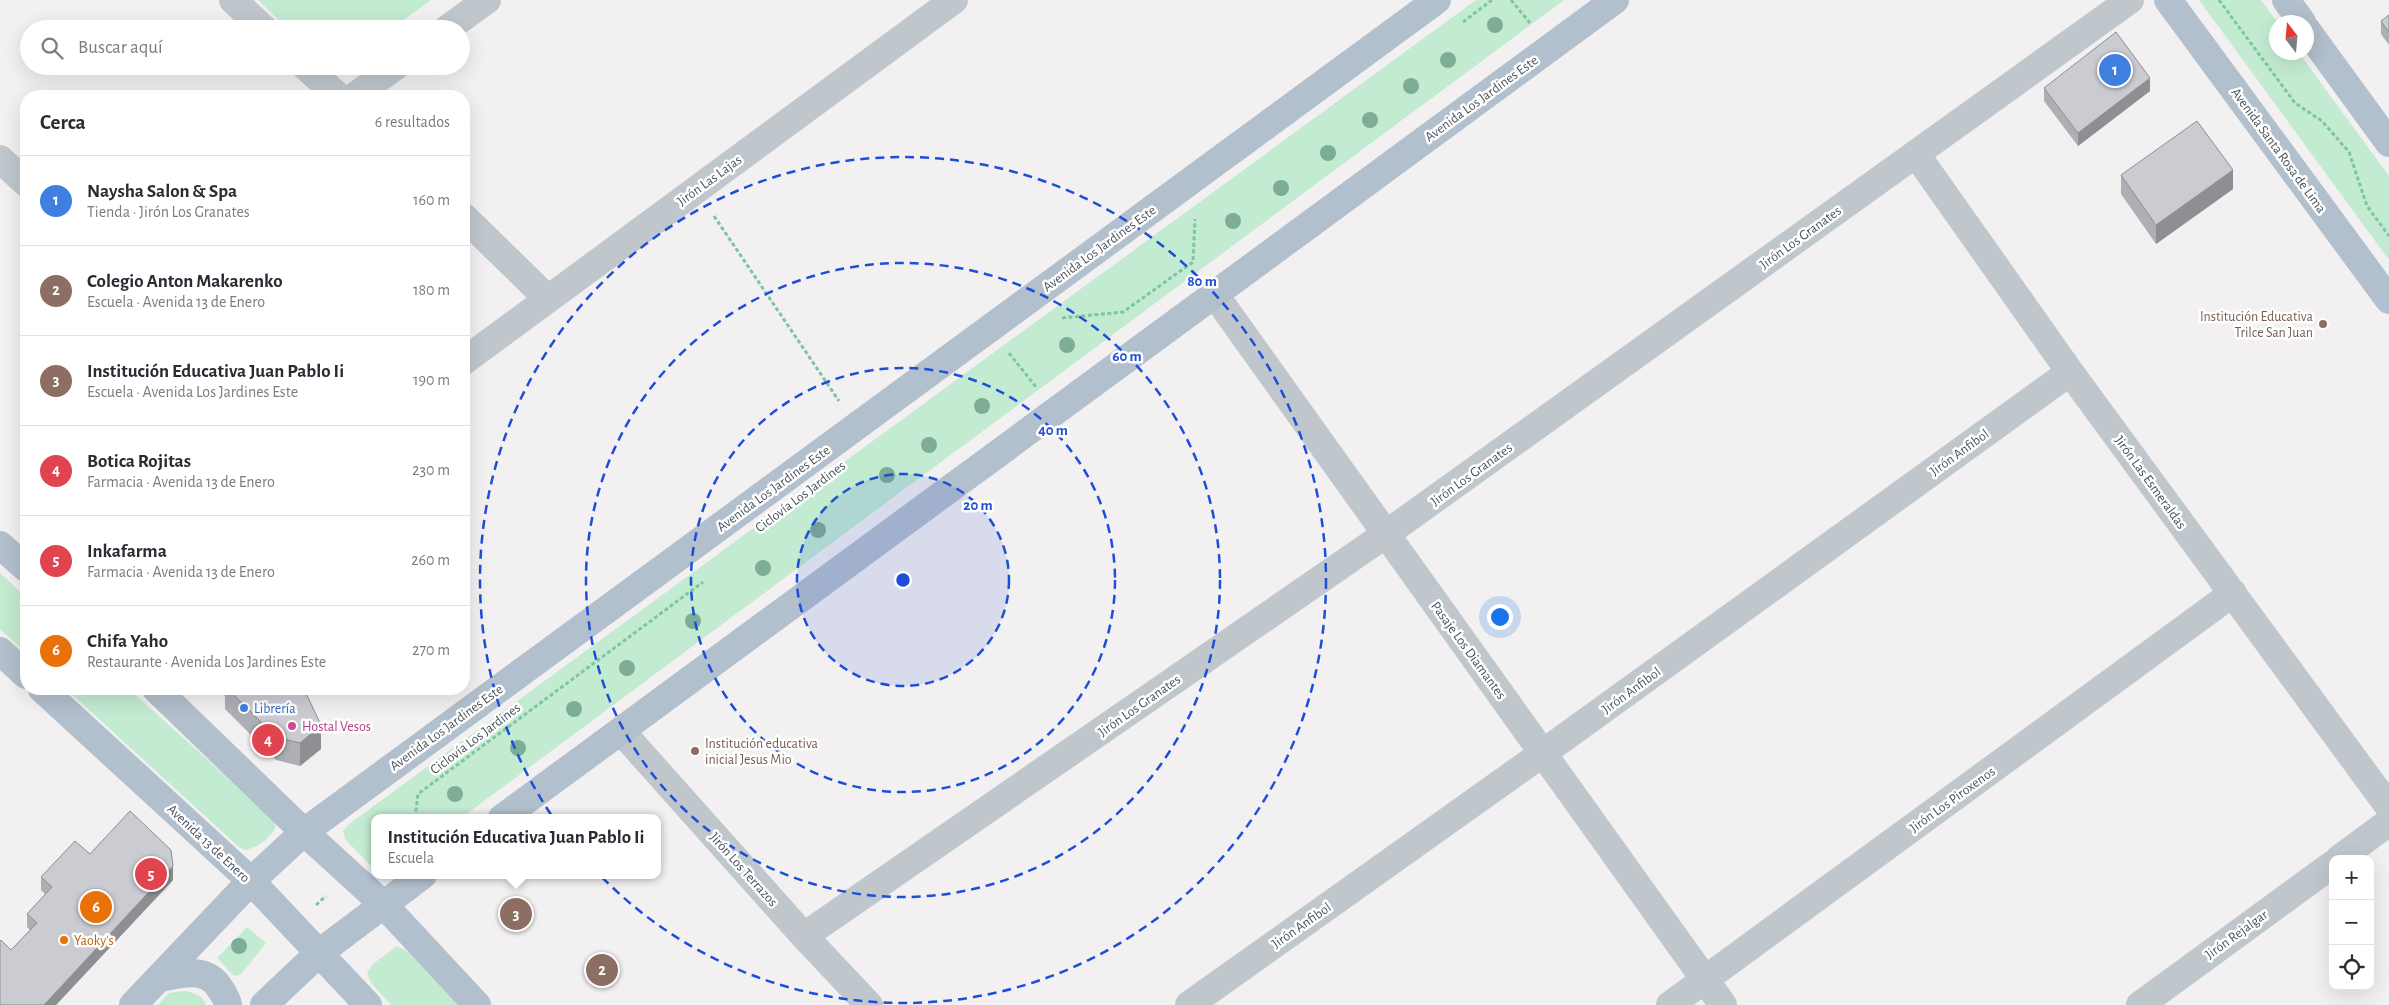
<!DOCTYPE html>
<html lang="es">
<meta charset="utf-8">
<style>
body{margin:0;font-family:"Alegreya Sans",sans-serif;background:#f7f7f7;color:#2b2b33}
.controls{position:absolute;right:15px;bottom:15px;display:grid;overflow:hidden;border-radius:10px;box-shadow:0 5px 20px #0002}
.controls button{width:45px;height:45px;display:grid;place-items:center;padding:0;border:0;border-bottom:1px solid #e1e1e2;background:#fff;color:#2b2b33;font:25px sans-serif}
.compass{position:absolute;left:2269px;top:15px;width:45px;height:45px;border-radius:50%;background:#fff;box-shadow:0 5px 20px #0002;rotate:344deg}
.you{position:absolute;left:1499px;top:616px;width:18px;height:18px;margin:-12px;border:4px solid #fff;border-radius:50%;background:#1a73e8;box-shadow:0 0 0 8px #1a73e833}
.badge{display:grid;place-items:center;width:32px;height:32px;border-radius:50%;background:#db2777;color:#fff;font-size:16px;font-weight:700}
.pin{position:absolute;translate:-50% -50%;border:2px solid #fff;box-shadow:0 1px 5px #0006}
.popup{position:absolute;left:371px;top:814px;width:290px;height:65px;box-sizing:border-box;display:grid;place-content:center;border-radius:10px;background:#fff;filter:drop-shadow(0 1px 4px #0005);font-size:16px;white-space:nowrap;color:#7c7c81}
.popup b{font-size:19px;color:#2b2b33}
.popup::after{content:'';position:absolute;left:50%;top:100%;margin-left:-10px;border:10px solid transparent;border-top-color:#fff}
.list{margin:0;padding:0;list-style:none}
h2{display:flex;justify-content:space-between;align-items:center;height:65px;margin:0;padding:0 20px;font-size:21px}
h2 small{font-size:16px;font-weight:400;color:#7c7c81}
.list li{display:grid;grid-template-columns:32px 1fr auto;gap:15px;align-items:center;box-sizing:border-box;height:90px;padding:0 20px;border-top:1px solid #e1e1e2}
.list b{display:block;font-size:19px;white-space:nowrap}
.list p{margin:0;font-size:16px;white-space:nowrap;color:#7c7c81}
.list em{font-size:16px;font-style:normal;color:#7c7c81}
.icon{flex:none;width:28px;height:28px;fill:none;stroke:currentColor;stroke-width:2;stroke-linecap:round;stroke-linejoin:round}
.map{position:relative;flex:none;width:2389px;height:1005px;overflow:hidden}
.search{position:absolute;background:#fff;box-shadow:0 5px 20px #0002;left:20px;top:20px;width:450px;height:55px;display:flex;align-items:center;gap:12px;box-sizing:border-box;padding:0 18px;border-radius:28px;color:#7c7c81;font-size:19px}
.panel{position:absolute;background:#fff;box-shadow:0 5px 20px #0002;left:20px;top:90px;width:450px;height:605px;border-radius:20px}
.map>svg:first-child{display:block}
.green{fill:#c3ebd2}
.lines{fill:none;stroke-linecap:round;stroke-linejoin:round}
.path{stroke:#7ec6a2;stroke-width:3;stroke-dasharray:4 2.5;stroke-linecap:butt}
.minor{stroke:#bfc7cd;stroke-width:28}
.major{stroke:#b2bfcc;stroke-width:28}
.tree{fill:#7ead95}
.wall{fill:#aeafb5}
.shaded-wall{fill:#8d8f93}
.building{fill:#caccd2;stroke:#8d8f93}
.ring{fill:none;stroke:#1d4ed8;stroke-width:2.5;stroke-dasharray:9 6}
.education-dot{fill:#8d6e63;stroke:#fff;stroke-width:2}
.shop-dot{fill:#3f7fe0;stroke:#fff;stroke-width:2}
.hotel-dot{fill:#d1479c;stroke:#fff;stroke-width:2}
.food-dot{fill:#e8710a;stroke:#fff;stroke-width:2}
.labels{text-anchor:middle;stroke-width:5;stroke-linejoin:round;paint-order:stroke}
.street-label{font-size:14px;fill:#49535c;stroke:#fff}
.education-label{font-size:14px;fill:#785e54;stroke:#fff;text-anchor:end}
.shop-label{font-size:14px;fill:#366cbe;stroke:#fff;text-anchor:start}
.hotel-label{font-size:14px;fill:#b23c85;stroke:#fff;text-anchor:start}
.food-label{font-size:14px;fill:#c56008;stroke:#fff;text-anchor:start}
.centre{fill:#1d4ed8;stroke:#fff;stroke-width:2.5}
.ring-label{font-size:15px;text-anchor:middle;font-weight:bold;fill:#1d4ed8;stroke:#fff;stroke-width:5;stroke-linejoin:round;paint-order:stroke}
</style>
<div class="map">
<svg width="2389" height="1005" viewBox="0 0 2389 1005">
<rect width="100%" height="100%" fill="#f2f0f0"/>
<path class="green" d="M258,0h173l-40,29h-103z
M1476,0h88l-1103,818h-86v52l-30,-31 -2,-8 6,-7z
M2199,0h62l16,22 -1,30 23,1 90,123v84z
M0,573l26,24v56l-26,-24z
M66,689h63l142,128 5,9c-4,11 -18,21 -30,24l-7,-3z
M247,927l19,16 -25,31 -7,2 -17,-18z
M397,946l13,7 49,52h-68l-20,-22 -4,-10 6,-9z
M184,991c9,2 19,3 22,14h-48l11,-12z"/>
<g class="lines">
<path class="path" d="M1511,0l19,23
M2219,0l76,103 27,18 27,31 18,54 22,30
M1463,22l29,-22
M714,216l125,185
M1062,318l61,-6 70,-50 2,-43
M1009,353l27,34
M415,818l3,-24 285,-212
M316,905l10,-9"/>
<path class="minor" d="M233,0l31,29
M447,29l40,-29
M305,66l33,30
M355,96l41,-30
M1916,154l154,218 319,435
M0,159l26,24
M464,217l84,82
M1215,295l508,710
M464,361l490,-361
M621,731l183,205 65,69
M2339,859l50,-37
M804,936l582,-402 744,-534
M1189,1005l354,-252 527,-381
M1670,1005l563,-412
M2140,1005l193,-141"/>
<path class="major" d="M2168,0l221,300
M2286,0l16,22
M2306,29l83,114
M0,545l26,23
M0,651l26,24
M42,689l209,192 117,124
M156,689l148,143 79,72 94,101
M502,818l1113,-818
M160,978c21,-4 45,-12 59,9 4,6 8,11 9,18
M133,1005l118,-124 53,-49 1133,-832
M264,1005l55,-52 104,-78"/>
</g>
<g class="tree">
<circle cx="1495" cy="25" r="8"/>
<circle cx="1448" cy="60" r="8"/>
<circle cx="1411" cy="86" r="8"/>
<circle cx="1370" cy="120" r="8"/>
<circle cx="1328" cy="153" r="8"/>
<circle cx="1281" cy="188" r="8"/>
<circle cx="1233" cy="221" r="8"/>
<circle cx="1067" cy="345" r="8"/>
<circle cx="982" cy="406" r="8"/>
<circle cx="929" cy="445" r="8"/>
<circle cx="887" cy="475" r="8"/>
<circle cx="818" cy="530" r="8"/>
<circle cx="763" cy="568" r="8"/>
<circle cx="693" cy="621" r="8"/>
<circle cx="627" cy="668" r="8"/>
<circle cx="574" cy="709" r="8"/>
<circle cx="518" cy="748" r="8"/>
<circle cx="455" cy="794" r="8"/>
<circle cx="239" cy="946" r="8"/>
</g>
<path class="wall" d="M2389,15v30l-8,-11v-13z
M2044,88l106,3 -72,55 -34,-45z
M2121,175l112,14 -77,55 -35,-50z
M205,689h10l-5,4z
M219,689h85l17,60 -21,17 -24,-6 -51,-51v-13z
M90,854l83,26 -117,125h-56l11,-55 19,-20 -3,-3v-13l18,-20 -4,-4v-13z"/>
<path class="shaded-wall" d="M2150,78v13l-72,55v-13z
M2233,170v19l-77,55v-19z
M210,689h5l-5,4z
M321,725v24l-21,17v-23z
M173,866v14l-117,125h-12z"/>
<path class="building" d="M2389,15v17l-8,-11z
M2116,32l34,46 -72,55 -34,-45z
M2197,121l36,49 -77,55 -35,-50z
M228,689h76l17,36 -21,18 -24,-6z
M130,811l41,39 2,16 -129,139h-44v-63l1,-2 10,10 26,-27 -10,-9 25,-27 -11,-10 34,-36 15,13z"/>
<circle cx="903" cy="580" r="106" fill="#1d4ed8" fill-opacity=".12"/>
<g class="ring">
<circle cx="903" cy="580" r="106"/>
<circle cx="903" cy="580" r="212"/>
<circle cx="903" cy="580" r="317"/>
<circle cx="903" cy="580" r="423"/>
</g>
<g class="education-dot">
<circle cx="2323" cy="324" r="5"/>
<circle cx="695" cy="751" r="5"/>
</g>
<circle class="shop-dot" cx="244" cy="708" r="5"/>
<circle class="hotel-dot" cx="292" cy="726" r="5"/>
<circle class="food-dot" cx="64" cy="940" r="5"/>
<g class="labels">
<g class="street-label">
<text transform="translate(1481 98) rotate(-36)" y="5">Avenida Los Jardines Este</text>
<text transform="translate(2279 150) rotate(54)" y="5">Avenida Santa Rosa de Lima</text>
<text transform="translate(709 180) rotate(-36)" y="5">Jirón Las Lajas</text>
<text transform="translate(1800 237) rotate(-36)" y="5">Jirón Los Granates</text>
<text transform="translate(1099 248) rotate(-36)" y="5">Avenida Los Jardines Este</text>
<text transform="translate(1959 452) rotate(-36)" y="5">Jirón Anfibol</text>
<text transform="translate(1471 474) rotate(-36)" y="5">Jirón Los Granates</text>
<text transform="translate(2151 482) rotate(54)" y="5">Jirón Las Esmeraldas</text>
<text transform="translate(773 488) rotate(-36)" y="5">Avenida Los Jardines Este</text>
<text transform="translate(800 496) rotate(-37)" y="5">Ciclovía Los Jardines</text>
<text transform="translate(1469 650) rotate(54)" y="5">Pasaje Los Diamantes</text>
<text transform="translate(1631 690) rotate(-36)" y="5">Jirón Anfibol</text>
<text transform="translate(1139 705) rotate(-35)" y="5">Jirón Los Granates</text>
<text transform="translate(446 727) rotate(-36)" y="5">Avenida Los Jardines Este</text>
<text transform="translate(475 738) rotate(-37)" y="5">Ciclovía Los Jardines</text>
<text transform="translate(1952 799) rotate(-36)" y="5">Jirón Los Piroxenos</text>
<text transform="translate(209 843) rotate(43)" y="5">Avenida 13 de Enero</text>
<text transform="translate(744 869) rotate(48)" y="5">Jirón Los Terrazos</text>
<text transform="translate(1301 925) rotate(-35)" y="5">Jirón Anfibol</text>
<text transform="translate(2236 934) rotate(-36)" y="5">Jirón Rejalgar</text>
</g>
<g class="education-label">
<text x="2313" y="321">Institución Educativa<tspan x="2313" dy="16">Trilce San Juan</tspan></text>
<text x="705" y="748" text-anchor="start">Institución educativa<tspan x="705" dy="16">inicial Jesus Mio</tspan></text>
</g>
<g class="shop-label">
<text x="254" y="713">Librería</text>
</g>
<g class="hotel-label">
<text x="302" y="731">Hostal Vesos</text>
</g>
<g class="food-label">
<text x="74" y="945">Yaoky's</text>
</g>
</g>
<circle cx="903" cy="580" r="8" class="centre"/>
<g class="ring-label">
<text x="1202" y="286">80 m</text>
<text x="1127" y="361">60 m</text>
<text x="1053" y="435">40 m</text>
<text x="978" y="510">20 m</text>
</g>
</svg>
<div class="controls">
<button>+</button>
<button>−</button>
<button><svg class="icon" aria-label="locate" viewBox="0 0 24 24"><circle cx="12" cy="12" r="6"/><path d="M12 2v4M12 18v4M2 12h4M18 12h4"/></svg></button>
</div>
<svg class="compass" viewBox="-18 -18 36 36"><path d="M0-13l5 13h-10z" fill="#e53935"/><path d="M0 13l5-13h-10z" fill="#7c7c81"/></svg>
<div class="you"></div>
<div class="pin badge" style="left:2115px;top:70px;background:#3f7fe0">1</div>
<div class="pin badge" style="left:602px;top:970px;background:#8d6e63">2</div>
<div class="pin badge" style="left:516px;top:914px;background:#8d6e63">3</div>
<div class="popup"><b>Institución Educativa Juan Pablo Ii</b>Escuela</div>
<div class="pin badge" style="left:268px;top:740px;background:#e0444e">4</div>
<div class="pin badge" style="left:151px;top:874px;background:#e0444e">5</div>
<div class="pin badge" style="left:96px;top:907px;background:#e8710a">6</div>
<div class="search"><svg class="icon" aria-label="search" viewBox="0 0 24 24"><circle cx="10" cy="10" r="6"/><path d="M15 15l6 6"/></svg>Buscar aquí</div>
<section class="panel">
<h2>Cerca<small>6 resultados</small></h2>
<ul class="list">
<li><span class="badge" style="background:#3f7fe0">1</span><div><b>Naysha Salon &amp; Spa</b><p>Tienda · Jirón Los Granates</p></div><em>160 m</em></li>
<li><span class="badge" style="background:#8d6e63">2</span><div><b>Colegio Anton Makarenko</b><p>Escuela · Avenida 13 de Enero</p></div><em>180 m</em></li>
<li><span class="badge" style="background:#8d6e63">3</span><div><b>Institución Educativa Juan Pablo Ii</b><p>Escuela · Avenida Los Jardines Este</p></div><em>190 m</em></li>
<li><span class="badge" style="background:#e0444e">4</span><div><b>Botica Rojitas</b><p>Farmacia · Avenida 13 de Enero</p></div><em>230 m</em></li>
<li><span class="badge" style="background:#e0444e">5</span><div><b>Inkafarma</b><p>Farmacia · Avenida 13 de Enero</p></div><em>260 m</em></li>
<li><span class="badge" style="background:#e8710a">6</span><div><b>Chifa Yaho</b><p>Restaurante · Avenida Los Jardines Este</p></div><em>270 m</em></li>
</ul>
</section>
</div>
